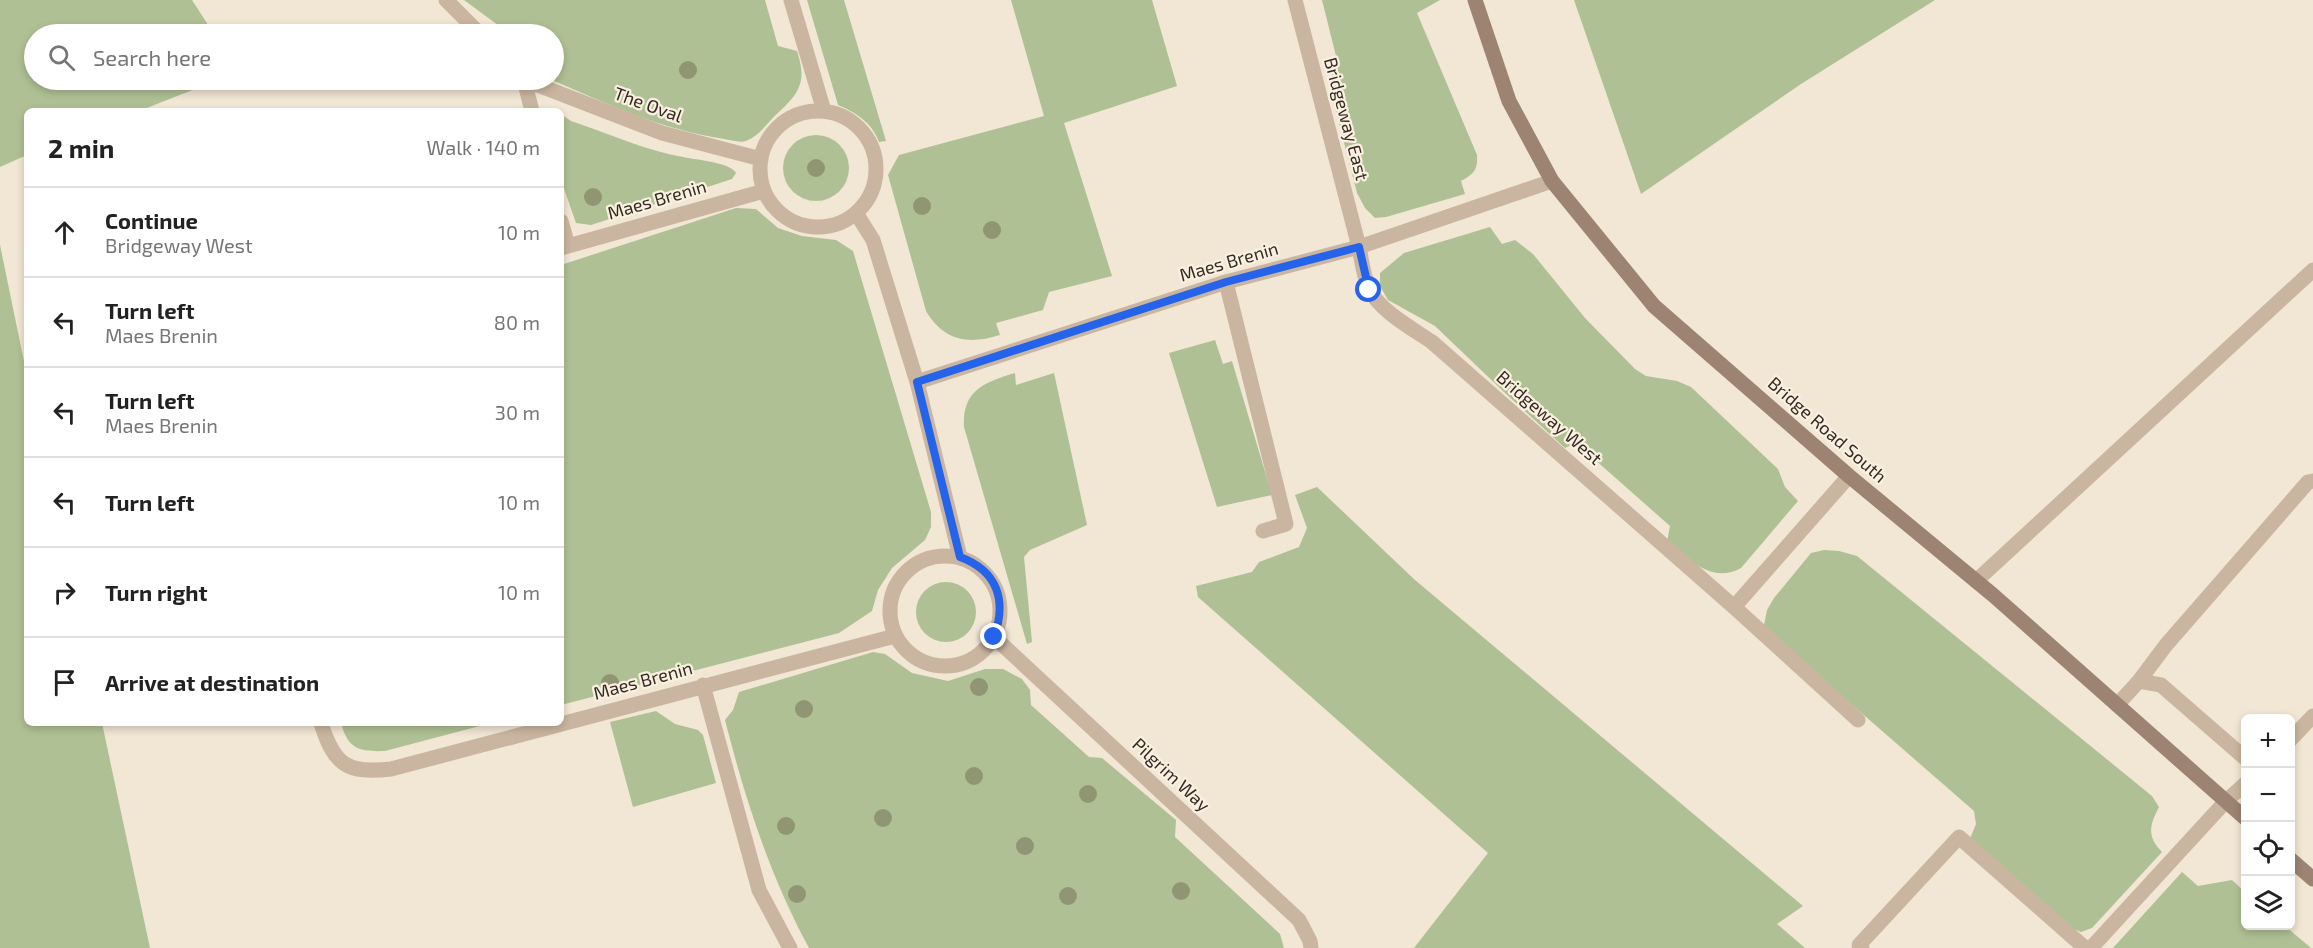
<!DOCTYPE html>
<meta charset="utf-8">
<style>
body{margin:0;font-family:"Exo 2",sans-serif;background:#f6f6f6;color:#222}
.controls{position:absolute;right:18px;bottom:18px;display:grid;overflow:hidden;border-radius:9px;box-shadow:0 3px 9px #0003}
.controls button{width:54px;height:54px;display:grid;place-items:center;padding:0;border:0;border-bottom:2px solid #e0e0e0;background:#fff;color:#222;font:30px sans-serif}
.stop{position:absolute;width:18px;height:18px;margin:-14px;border:4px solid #2563eb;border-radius:50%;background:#fff}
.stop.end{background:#2563eb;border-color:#fff;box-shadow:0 2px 6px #0008}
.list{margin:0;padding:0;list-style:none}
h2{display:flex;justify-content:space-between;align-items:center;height:78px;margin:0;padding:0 24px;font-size:26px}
h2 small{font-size:20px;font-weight:400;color:#767676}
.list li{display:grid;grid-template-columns:39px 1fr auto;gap:18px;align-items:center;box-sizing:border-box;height:90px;padding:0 24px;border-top:2px solid #e0e0e0}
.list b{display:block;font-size:22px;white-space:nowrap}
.list p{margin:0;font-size:20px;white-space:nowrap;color:#767676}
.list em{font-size:20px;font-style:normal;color:#767676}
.icon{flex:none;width:33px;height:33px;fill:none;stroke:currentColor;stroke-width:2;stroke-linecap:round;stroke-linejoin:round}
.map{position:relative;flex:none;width:2313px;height:948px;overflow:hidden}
.search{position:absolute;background:#fff;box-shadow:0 3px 9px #0003;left:24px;top:24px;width:540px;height:66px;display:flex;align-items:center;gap:15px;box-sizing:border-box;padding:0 21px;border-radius:33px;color:#767676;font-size:22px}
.panel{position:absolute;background:#fff;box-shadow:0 3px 9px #0003;left:24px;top:108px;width:540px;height:618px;border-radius:9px}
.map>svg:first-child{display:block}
.green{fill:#afc194}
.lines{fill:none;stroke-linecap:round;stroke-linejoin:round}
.lane{stroke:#cab6a0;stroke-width:15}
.street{stroke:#cab6a0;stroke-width:15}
.secondary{stroke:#9d8472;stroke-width:15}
.tree{fill:#909574}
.route{stroke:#2563eb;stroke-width:8}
.labels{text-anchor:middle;stroke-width:4.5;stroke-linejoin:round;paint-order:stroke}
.street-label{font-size:18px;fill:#332a24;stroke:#faf0e0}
</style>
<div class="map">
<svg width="2313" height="948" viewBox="0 0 2313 948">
<rect width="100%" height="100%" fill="#f2e6d4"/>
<path class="green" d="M0,0h192l22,34h-180v46h184l-79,31h-112v44l-27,12z
M464,0h301l13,46 19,5c9,28 5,40 -17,60 -12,10 -19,24 -34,30 -6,2 -16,-1 -22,-2 -61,-9 -117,-35 -172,-59h2v-46h-44z
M807,0h37l42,141 -7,1c-7,-19 -22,-29 -41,-37z
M1011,0h141l25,86 -113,37 48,153 -63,16 -6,18 -47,13 4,12c-32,10 -56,6 -74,-24l-38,-136 11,-20 145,-39z
M1322,0h118l-23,13 60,142c1,15 -3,19 -16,26l4,13 -79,23 -11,1 -10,-10 -8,-15 -28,-109 8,-24z
M1574,0h361l-134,84 -160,110z
M561,114l10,7c36,12 76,30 112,36 13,3 47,5 53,16l-4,6 -141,46 -15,-2 -15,-43z
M783 168a33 33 0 1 1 66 0a33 33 0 1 1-66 0Z
M736,208l20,1 22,19 24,8 34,4 17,11 78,261v15l-6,13 -33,28 -14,22 -6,21 -33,22 -278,72v-440z
M1490,227l12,17 13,-4 18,14 52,64 50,51 11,7 31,5 14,6 87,82 7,18 13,14 -57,67c-29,16 -51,-8 -74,-26l3,-16 -94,-83 -11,5 -61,-56 -69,-66 -47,-26 -8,-14v-13l24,-20z
M0,245l27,131v347h75l48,225h-150z
M1215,340l8,24 9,-3 40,134 -55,12 -48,-154z
M1015,373l1,12 38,-12 33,152 -57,25 -6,7 8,85 -5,2 -63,-217c-2,-37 21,-45 51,-54z
M1317,487l98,93 388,326 -26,18 28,24h-391l74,-95 -290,-256 -2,-11 56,-14 7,-10 40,-15 8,-19 -12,-33z
M1824,550l15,1 18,5 295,240 7,11c-10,19 -12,30 3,45l-70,76 -11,4 -14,-6 -98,-85 7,-17 -2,-13 -202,-176 -8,-10 3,-15 7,-12 37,-45z
M916 612a30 30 0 1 1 60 0a30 30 0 1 1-60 0Z
M873,652l12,2 27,19 36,8 37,-12h18l19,10 8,11 1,15 58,52 13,1 74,62 -1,17 105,97 4,14h-475c-39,-72 -64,-149 -84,-228l8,-10 6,-18z
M656,711l19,13 23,6 5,5 13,48 -83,24 -23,-85z
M341,723h150l-106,28c-26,1 -37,-2 -44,-28z
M2182,872l16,14 34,-6 13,12 1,34h39l26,22h-198z"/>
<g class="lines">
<path class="lane" d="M1226,282l60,242 -23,7
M1976,581l337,-311
M2139,681l27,-36 142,-163 5,-1
M2117,705l22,-24 22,4 85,74
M2290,740l23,-24
M1862,948l-3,-3 100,-108 126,111
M2091,948l135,-147 20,-18"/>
<path class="street" d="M446,0l34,34
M791,0l33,111
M1295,0l64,247c3,14 4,28 10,41 9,22 44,41 63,54l302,265 124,113
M524,80l8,31
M525,80l137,53 99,26
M760 169a58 58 0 1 1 116 0a58 58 0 1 1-116 0Z
M856,213l17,27 44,142
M561,221l7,24
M561,248l203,-57
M890 611a55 55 0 1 1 110 0a55 55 0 1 1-110 0Z
M960,557l-43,-175 309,-100 133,-35 193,-66
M1734,607l115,-131
M994,637l305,283 11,21 1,7
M703,685l56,205 31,58
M321,723c13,42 26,51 70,46l504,-133"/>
<path class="secondary" d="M1475,0l34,101 43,80 102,125 195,170 144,119 253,224
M2290,859l23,20"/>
</g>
<g class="tree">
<circle cx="688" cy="70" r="9"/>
<circle cx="816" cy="168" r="9"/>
<circle cx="593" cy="197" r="9"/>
<circle cx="922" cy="206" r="9"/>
<circle cx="992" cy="230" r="9"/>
<circle cx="610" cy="683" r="9"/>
<circle cx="979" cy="687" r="9"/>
<circle cx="804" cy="709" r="9"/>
<circle cx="974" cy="776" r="9"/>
<circle cx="1088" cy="794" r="9"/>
<circle cx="883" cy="818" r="9"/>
<circle cx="786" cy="826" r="9"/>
<circle cx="1025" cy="846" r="9"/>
<circle cx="1181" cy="891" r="9"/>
<circle cx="797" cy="894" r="9"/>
<circle cx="1068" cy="896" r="9"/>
</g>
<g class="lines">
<path class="route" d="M994,637c13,-36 4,-66 -34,-80l-43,-175 309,-100 133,-35 10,43"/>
</g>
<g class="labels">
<g class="street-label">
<text transform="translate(648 105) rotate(20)" y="6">The Oval</text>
<text transform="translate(1346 119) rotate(75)" y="6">Bridgeway East</text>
<text transform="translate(657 200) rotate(-16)" y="6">Maes Brenin</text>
<text transform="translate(1229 262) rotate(-16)" y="6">Maes Brenin</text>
<text transform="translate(1549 418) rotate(41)" y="6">Bridgeway West</text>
<text transform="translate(1827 430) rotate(41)" y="6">Bridge Road South</text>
<text transform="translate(643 681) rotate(-15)" y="6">Maes Brenin</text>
<text transform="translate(1171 775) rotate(43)" y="6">Pilgrim Way</text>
</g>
</g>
</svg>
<div class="controls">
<button>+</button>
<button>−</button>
<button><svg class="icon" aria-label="locate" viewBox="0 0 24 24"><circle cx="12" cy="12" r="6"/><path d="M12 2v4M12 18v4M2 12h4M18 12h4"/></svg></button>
<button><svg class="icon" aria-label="layers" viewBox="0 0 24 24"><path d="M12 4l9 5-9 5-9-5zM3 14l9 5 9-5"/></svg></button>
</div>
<div class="stop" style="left:1369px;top:290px"></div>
<div class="stop end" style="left:994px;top:637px"></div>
<div class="search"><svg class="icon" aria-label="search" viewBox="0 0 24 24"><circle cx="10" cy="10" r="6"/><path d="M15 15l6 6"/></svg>Search here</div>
<section class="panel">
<h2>2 min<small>Walk · 140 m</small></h2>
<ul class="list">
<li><svg class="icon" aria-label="ahead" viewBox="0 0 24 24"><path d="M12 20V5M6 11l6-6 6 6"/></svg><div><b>Continue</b><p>Bridgeway West</p></div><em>10 m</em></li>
<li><svg class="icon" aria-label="left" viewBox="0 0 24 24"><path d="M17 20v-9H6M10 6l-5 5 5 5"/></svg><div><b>Turn left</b><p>Maes Brenin</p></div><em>80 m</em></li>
<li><svg class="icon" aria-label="left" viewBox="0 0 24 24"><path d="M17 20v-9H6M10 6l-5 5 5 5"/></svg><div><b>Turn left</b><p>Maes Brenin</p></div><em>30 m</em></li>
<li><svg class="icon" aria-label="left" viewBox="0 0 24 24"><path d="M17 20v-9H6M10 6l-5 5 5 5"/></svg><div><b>Turn left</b></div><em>10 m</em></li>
<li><svg class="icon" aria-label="right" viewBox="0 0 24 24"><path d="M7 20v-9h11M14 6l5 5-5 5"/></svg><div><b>Turn right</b></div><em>10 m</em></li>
<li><svg class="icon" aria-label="arrive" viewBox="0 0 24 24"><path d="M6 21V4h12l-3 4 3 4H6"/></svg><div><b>Arrive at destination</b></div></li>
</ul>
</section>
</div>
